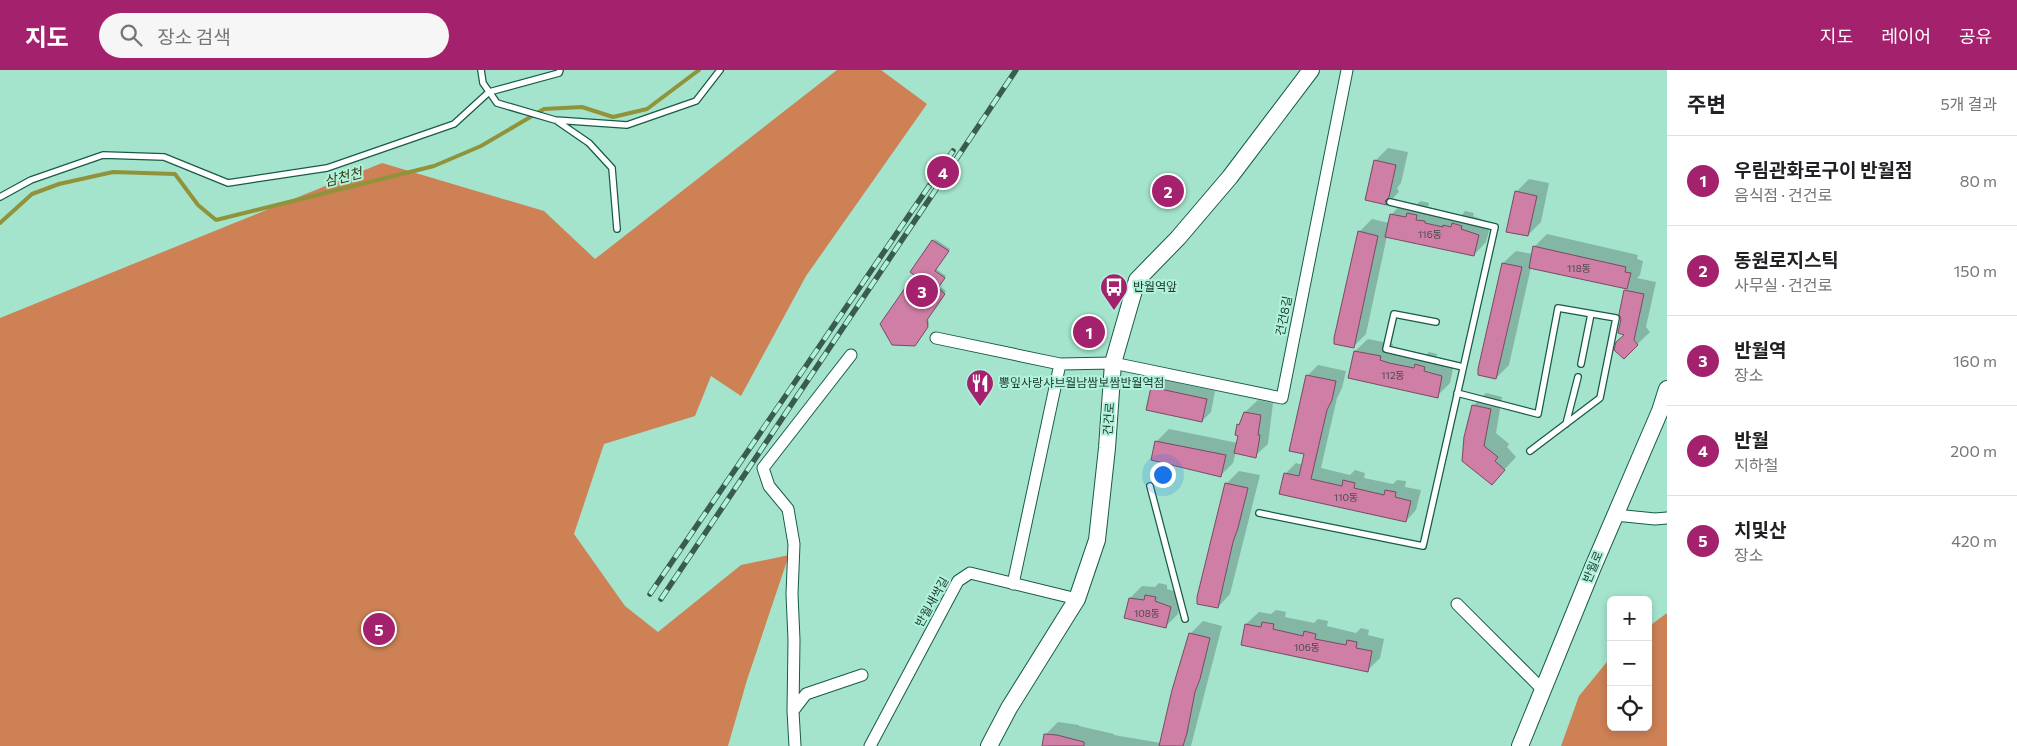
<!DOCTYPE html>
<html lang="ko">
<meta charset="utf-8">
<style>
body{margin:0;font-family:Commissioner,"Noto Sans KR",sans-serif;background:#f6f6f6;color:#202124}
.controls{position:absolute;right:15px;bottom:15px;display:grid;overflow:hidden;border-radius:8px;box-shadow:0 2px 8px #0003}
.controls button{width:45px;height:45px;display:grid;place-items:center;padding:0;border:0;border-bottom:1px solid #e0e0e0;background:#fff;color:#202124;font:25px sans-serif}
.you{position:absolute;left:1162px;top:404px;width:18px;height:18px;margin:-12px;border:4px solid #fff;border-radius:50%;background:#1a73e8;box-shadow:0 0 0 8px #1a73e833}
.badge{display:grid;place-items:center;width:32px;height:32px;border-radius:50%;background:#a4216e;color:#fff;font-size:16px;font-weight:700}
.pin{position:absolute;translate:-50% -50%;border:2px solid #fff;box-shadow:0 1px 5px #0006}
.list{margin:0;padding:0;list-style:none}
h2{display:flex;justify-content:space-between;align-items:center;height:65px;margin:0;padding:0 20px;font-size:21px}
h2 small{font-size:16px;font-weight:400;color:#757577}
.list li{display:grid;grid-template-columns:32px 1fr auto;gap:15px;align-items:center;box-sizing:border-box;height:90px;padding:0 20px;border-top:1px solid #e0e0e0}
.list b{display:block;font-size:19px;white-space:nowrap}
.list p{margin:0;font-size:16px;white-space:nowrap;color:#757577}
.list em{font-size:16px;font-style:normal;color:#757577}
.icon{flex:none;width:28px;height:28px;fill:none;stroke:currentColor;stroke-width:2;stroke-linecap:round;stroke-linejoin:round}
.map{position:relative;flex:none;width:1667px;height:676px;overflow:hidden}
header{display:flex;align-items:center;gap:30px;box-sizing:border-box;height:70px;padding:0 25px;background:#a4216e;color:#fff}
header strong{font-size:24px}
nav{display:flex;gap:28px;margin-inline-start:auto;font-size:18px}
.search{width:350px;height:45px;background:#f6f6f6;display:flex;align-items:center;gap:12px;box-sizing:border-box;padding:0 18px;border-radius:28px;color:#757577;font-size:19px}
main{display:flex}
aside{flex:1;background:#fff}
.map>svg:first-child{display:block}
.forest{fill:#cd8155}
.shadow{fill:#0003}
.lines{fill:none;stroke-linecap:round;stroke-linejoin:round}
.stream{stroke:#91933b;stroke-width:4}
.building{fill:#cf7ea5;stroke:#7b4a61}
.lane-casing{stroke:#185b48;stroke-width:8}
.street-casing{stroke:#185b48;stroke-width:13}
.secondary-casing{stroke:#185b48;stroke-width:18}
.lane{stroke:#fff;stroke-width:5.5}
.street{stroke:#fff;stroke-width:11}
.secondary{stroke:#fff;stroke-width:16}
.rail-casing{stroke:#3a5b4f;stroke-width:5.5}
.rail{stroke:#b1f2da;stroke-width:4;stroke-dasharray:11;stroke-linecap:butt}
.labels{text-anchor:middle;stroke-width:4;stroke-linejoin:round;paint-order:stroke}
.number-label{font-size:10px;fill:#4b4a4d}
.poi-label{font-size:12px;fill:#1f3930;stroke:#b1f2da;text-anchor:start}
.street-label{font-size:12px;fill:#1f3930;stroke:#b1f2da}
.water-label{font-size:14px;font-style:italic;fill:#3b3c16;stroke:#b1f2da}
</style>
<header>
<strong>지도</strong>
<div class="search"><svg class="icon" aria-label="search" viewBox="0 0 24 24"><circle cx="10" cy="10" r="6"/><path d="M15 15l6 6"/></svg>장소 검색</div>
<nav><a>지도</a><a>레이어</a><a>공유</a></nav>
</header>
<main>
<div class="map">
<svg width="1667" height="676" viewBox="0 0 1667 676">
<rect width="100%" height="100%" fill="#a4e4cd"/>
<path class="forest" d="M837,0h44l46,34 -121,172 -65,120 -30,-20 -16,40 -91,28 -30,90 51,72 33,26 83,-67 48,-10 -42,125 -19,66h-728v-428l382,-155 162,48 51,48z
M1667,543v133h-106l18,-50 32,-39v70h37v-100z"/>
<path class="shadow" d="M1388,78l20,4 -7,31 -4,5 2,4 -12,12 -20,-4 9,-40z
M1529,109l20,4 -8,39 -13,13 -11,-44z
M1421,131l8,2 -1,4 9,2v2l19,4h6l3,-4 9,2 -1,3 18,7 -5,19 -12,13 -87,-19 -21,98 -13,13 6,-115 13,-13 17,4 2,-8 12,-13 14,2z
M1547,164l91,21 -1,4 6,2 -3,14 -3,3 19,4 -10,45 4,5 -26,25 2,-23 -1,-43 3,-3 -97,-21 -22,98 -13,13 7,-115 13,-12 17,3 1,-7z
M935,169l15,10 -14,20 10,7 -7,10 7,5 -18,27 1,6 -12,19 -1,-68 -5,-3z
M1368,269l25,5 -1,4 34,7 3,-3 8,2 -1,4 18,6 -4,19 -13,13 -88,-19 6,-26z
M1318,295l28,6 -4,17 -5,10 -16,70 29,7 5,-5 10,3 -1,5 29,6 4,-4 9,1 -1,6 16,3 -5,20 -10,11 -121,-47 11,-11 7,2 2,-12 3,-78z
M1160,309l55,12 -4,21 -9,9 -50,-33z
M1486,323l16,4 -6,36 13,11 -2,3 9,10 -24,26 -19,-77z
M1258,330l15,3 -5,41 -13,12 -19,-4 -3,11 -12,12 -65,-33 13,-13 69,14 2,-8 -2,-10 4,-4 3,-9z
M1239,401l21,4 -30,119 -12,13 9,-124z
M1159,513l8,2v4l16,5 -5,20 -12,12 -36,-28 12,-12 13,1z
M1276,540l10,2 -1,5 29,6 4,-4 10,2 -1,5 29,7 5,-5 8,2 -1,5 16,4 -4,19 -13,13 -125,-27 4,-20 13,-12 12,2z
M1203,551l19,5 -31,120h-148l2,-11 13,-13 21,3v1l35,8v1l47,8 29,-109z"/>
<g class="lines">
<path class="stream" d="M0,153l32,-29 27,-10 54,-12 62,2 23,31 18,15 218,-54 47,-20 63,-37 38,-2 31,10 34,-8 52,-39"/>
</g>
<path class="building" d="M1374,90l22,5 -7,32 -4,4 2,4 -22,-5z
M1515,121l22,5 -9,40 -22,-4z
M1407,143l10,2 -1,5 9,1v2l18,4v-2l8,2 1,-4 10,3 -1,3 18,6 -5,21 -89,-19 5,-23 16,3z
M1358,161l20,5 -24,112 -20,-4v-6z
M932,170l17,11 -14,20 10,7 -7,10 7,6 -18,26 1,7 -13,19 -23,-1 -12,-21 34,-49 -4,-3z
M1533,176l93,21 -1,5 6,1 -4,16 -98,-21z
M1502,193l20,4 -26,112 -18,-4v-6z
M1624,220l20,4 -10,46 4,5 -14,14 -10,-9 2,-8 8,-7 -6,-2 3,-14 -2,-5z
M1354,281l27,5 -1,4 9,3 25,5 1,-4 10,3 -1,4 18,5 -4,22 -90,-20z
M1306,305l30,6 -4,19 -5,10 -16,69 31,7 1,-6 12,3 -1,5 30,7 1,-5 11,2 -1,5 16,4 -5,21 -127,-28 5,-21 15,3 5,-22 -15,-3z
M1151,317l56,12 -5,23 -56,-12z
M1472,335l19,4 -7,37 14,11 -3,4 10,9 -13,15 -30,-24 2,-24z
M1244,342l17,3 -3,20h2l-1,7 -3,16 -22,-5 4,-17 -3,-1 2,-11 2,1z
M1155,371l71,14 -5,22 -70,-17z
M1225,413l23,5 -10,40 -5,14 -15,66 -21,-4v-7z
M1145,525l11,2 -1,4 16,6 -5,21 -42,-10 5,-20 15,2z
M1262,552l12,2 -1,5 30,7 1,-5 12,3 -1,5 31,6 1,-5 10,2 -1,6 16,3 -4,21 -127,-27 4,-21 16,3z
M1189,563l21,5 -10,41 -5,13 -8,41 -4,13h-24l13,-56z
M1044,664l13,1 27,7v4h-42z"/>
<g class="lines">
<g class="lane-casing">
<path id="lane" d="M481,0l2,13 14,20 58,17 72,5 69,-24 24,-31
M557,51l32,22 23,25 5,61
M0,127l31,-17 72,-25 61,2 64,26 99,-15 127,-44 35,-32 70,-19 1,-3
M1436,252l-42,-8 -8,35 77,18
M1581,294l10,-50
M1457,323l81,21 20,-106 58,10 -16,80 -70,53
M1566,354l12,-47
M1150,416l35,133
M1259,443l164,33 72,-319 -105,-25"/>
</g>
<g class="street-casing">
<path id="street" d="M936,268l124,26 53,-1 169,35 65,-328
M1615,445l40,4 12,-1
M1013,514l47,-220
M1457,534l86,86
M793,641l13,-17 56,-19
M795,676l-2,-35 1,-71 -2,-46 2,-50 -6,-35 -19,-23 -6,-18 88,-113
M870,676l88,-165 12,-8 107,26"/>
</g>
<g class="secondary-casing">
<path id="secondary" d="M989,676l20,-38 68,-109 20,-59 10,-92 6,-85 24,-83 41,-42 52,-61 81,-107
M1520,676l73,-179 67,-156 7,-22"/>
</g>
<use href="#lane" class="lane"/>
<use href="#street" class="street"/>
<use href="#secondary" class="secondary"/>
<g class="rail-casing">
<path id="rail" d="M650,524l303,-443
M661,529l355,-529"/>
</g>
<use href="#rail" class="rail"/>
</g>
<defs>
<g id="bus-pin" transform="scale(1.4375)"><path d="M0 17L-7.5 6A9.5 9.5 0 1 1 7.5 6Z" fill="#a4216e" stroke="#b1f2da"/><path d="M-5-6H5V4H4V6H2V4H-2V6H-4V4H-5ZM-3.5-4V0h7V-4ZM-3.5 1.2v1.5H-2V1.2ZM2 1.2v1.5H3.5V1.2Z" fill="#fff"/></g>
<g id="restaurant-pin" transform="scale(1.4375)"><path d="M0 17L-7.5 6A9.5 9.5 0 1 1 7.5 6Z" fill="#a4216e" stroke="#b1f2da"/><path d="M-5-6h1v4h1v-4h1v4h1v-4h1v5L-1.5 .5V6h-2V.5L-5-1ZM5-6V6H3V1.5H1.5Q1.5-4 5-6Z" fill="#fff"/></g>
</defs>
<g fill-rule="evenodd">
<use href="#bus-pin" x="1114" y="217"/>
<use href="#restaurant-pin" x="980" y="313"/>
</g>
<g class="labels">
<g class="number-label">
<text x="1430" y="168">116동</text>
<text x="1579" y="202">118동</text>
<text x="1393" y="309">112동</text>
<text x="1346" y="431">110동</text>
<text x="1147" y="547">108동</text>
<text x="1307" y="581">106동</text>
</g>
<g class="poi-label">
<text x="1133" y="221">반월역앞</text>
<text x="999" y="317">뽕잎사랑샤브월남쌈보쌈반월역점</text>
</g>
<g class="street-label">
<text transform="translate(1284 246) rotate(-79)" y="4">건건8길</text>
<text transform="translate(1109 349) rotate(-86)" y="4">건건로</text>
<text transform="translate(1593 497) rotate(-67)" y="4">반월로</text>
<text transform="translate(932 532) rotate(-61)" y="4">반월새싹길</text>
</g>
<g class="water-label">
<text transform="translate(343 107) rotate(-14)" y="5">삼천천</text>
</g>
</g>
</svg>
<div class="controls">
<button>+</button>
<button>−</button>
<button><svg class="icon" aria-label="locate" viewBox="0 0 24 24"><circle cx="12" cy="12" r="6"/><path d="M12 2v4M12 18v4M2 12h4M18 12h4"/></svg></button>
</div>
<div class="you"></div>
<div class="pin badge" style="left:1089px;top:262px">1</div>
<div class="pin badge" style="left:1168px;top:121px">2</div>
<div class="pin badge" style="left:922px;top:221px">3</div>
<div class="pin badge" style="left:943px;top:102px">4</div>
<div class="pin badge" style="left:379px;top:559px">5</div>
</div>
<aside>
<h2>주변<small>5개 결과</small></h2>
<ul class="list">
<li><span class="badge">1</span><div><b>우림관화로구이 반월점</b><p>음식점 · 건건로</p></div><em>80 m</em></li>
<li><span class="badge">2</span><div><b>동원로지스틱</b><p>사무실 · 건건로</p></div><em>150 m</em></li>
<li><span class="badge">3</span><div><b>반월역</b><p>장소</p></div><em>160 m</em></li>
<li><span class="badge">4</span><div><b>반월</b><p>지하철</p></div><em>200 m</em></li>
<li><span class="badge">5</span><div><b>치및산</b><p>장소</p></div><em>420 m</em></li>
</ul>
</aside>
</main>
